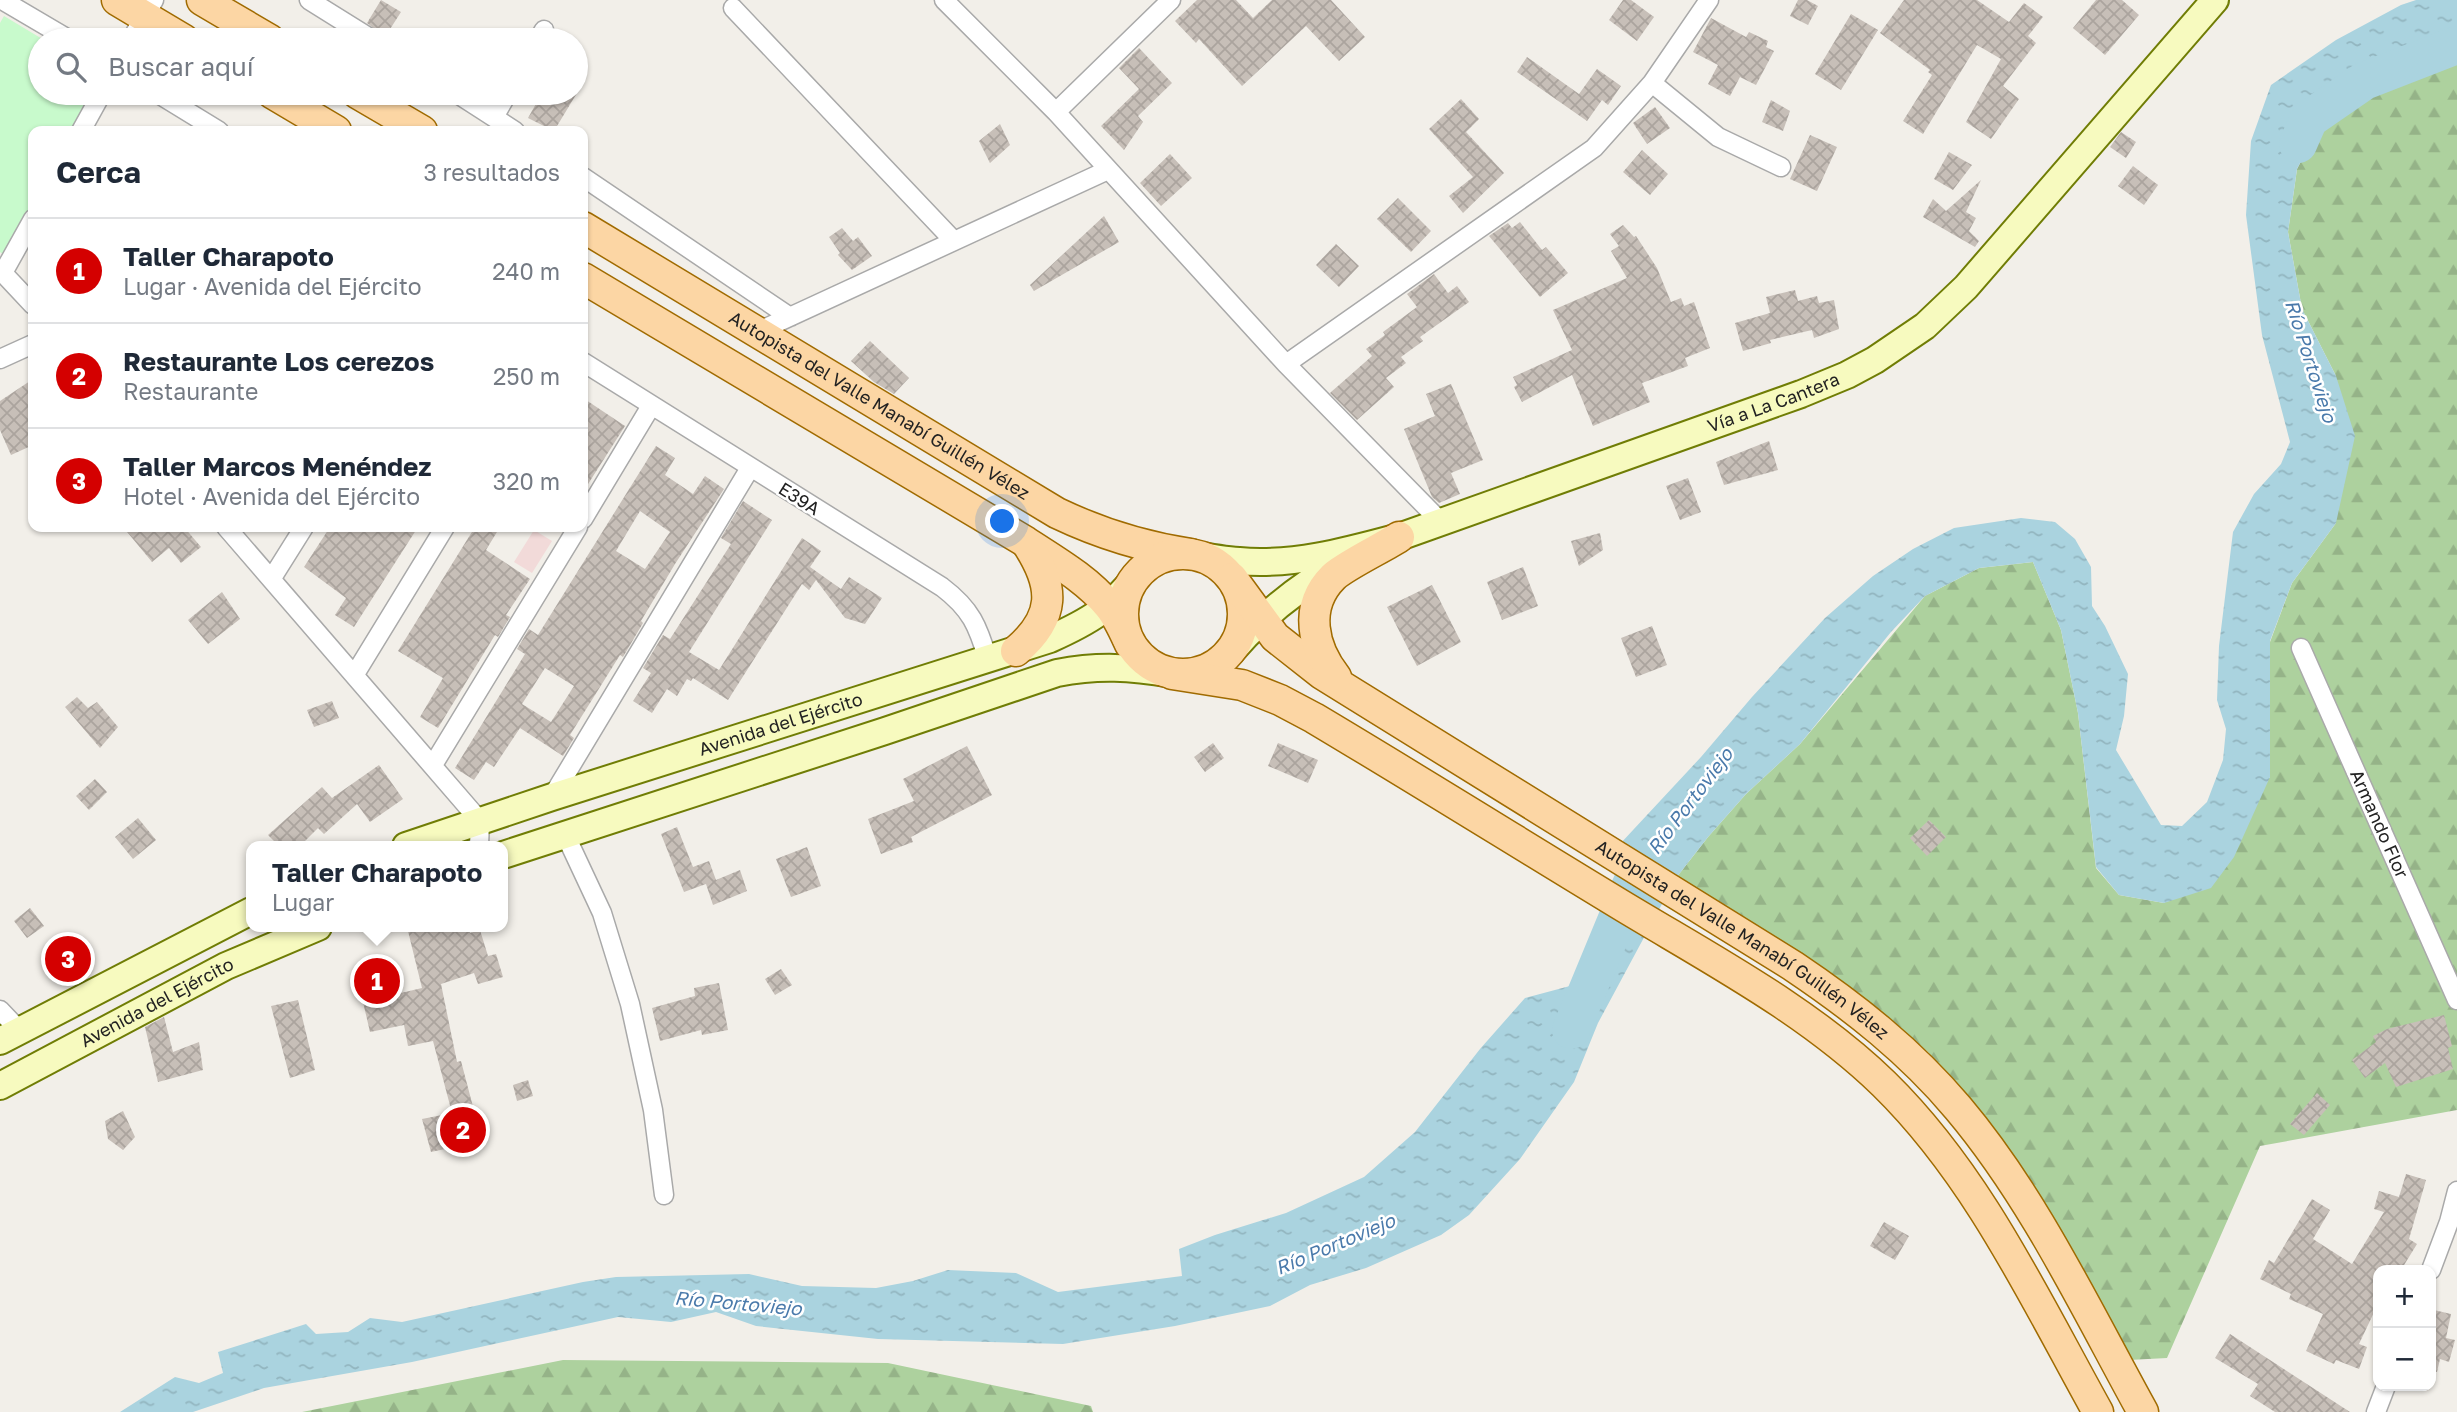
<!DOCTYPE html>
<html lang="es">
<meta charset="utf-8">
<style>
body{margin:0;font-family:"Golos Text",sans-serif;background:#f6f6f7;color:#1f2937}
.controls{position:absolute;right:21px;bottom:21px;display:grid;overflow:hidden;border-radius:14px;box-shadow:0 2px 5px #0004}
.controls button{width:63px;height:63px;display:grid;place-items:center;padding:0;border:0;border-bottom:2px solid #e0e1e3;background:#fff;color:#1f2937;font:35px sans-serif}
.you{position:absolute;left:1003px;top:522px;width:24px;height:24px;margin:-18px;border:5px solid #fff;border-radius:50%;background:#1a73e8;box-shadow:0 0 0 10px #1a73e833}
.badge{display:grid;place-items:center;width:46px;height:46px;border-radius:50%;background:#d40000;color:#fff;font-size:23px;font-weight:700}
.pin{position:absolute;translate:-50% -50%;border:4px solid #fff;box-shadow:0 2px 7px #0006}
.popup{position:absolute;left:246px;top:841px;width:262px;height:91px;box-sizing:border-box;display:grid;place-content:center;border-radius:14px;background:#fff;filter:drop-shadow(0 2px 5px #0005);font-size:23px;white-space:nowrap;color:#747a83}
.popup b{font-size:26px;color:#1f2937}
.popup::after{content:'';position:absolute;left:50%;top:100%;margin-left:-14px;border:14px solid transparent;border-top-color:#fff}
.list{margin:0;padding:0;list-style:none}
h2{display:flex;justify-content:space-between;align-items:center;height:91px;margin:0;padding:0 28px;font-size:30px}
h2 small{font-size:23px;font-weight:400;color:#747a83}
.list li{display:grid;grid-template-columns:46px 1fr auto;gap:21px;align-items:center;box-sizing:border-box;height:105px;padding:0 28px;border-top:2px solid #e0e1e3}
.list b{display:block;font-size:26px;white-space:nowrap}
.list p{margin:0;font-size:23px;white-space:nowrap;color:#747a83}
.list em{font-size:23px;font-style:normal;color:#747a83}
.icon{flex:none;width:38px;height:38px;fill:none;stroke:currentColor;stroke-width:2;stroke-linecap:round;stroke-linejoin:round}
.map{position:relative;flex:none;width:2457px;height:1412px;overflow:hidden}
.search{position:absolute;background:#fff;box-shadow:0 2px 5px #0004;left:28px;top:28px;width:560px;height:77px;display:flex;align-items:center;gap:18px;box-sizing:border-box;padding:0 24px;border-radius:38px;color:#747a83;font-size:26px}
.panel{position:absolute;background:#fff;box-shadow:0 2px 5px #0004;left:28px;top:126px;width:560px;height:406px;border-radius:14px}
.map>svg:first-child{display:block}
.commercial{fill:#f2dad9}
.forest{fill:url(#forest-firs)}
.park{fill:#c8facc}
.water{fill:url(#water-ripples)}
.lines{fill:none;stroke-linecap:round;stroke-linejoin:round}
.river{stroke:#aad3df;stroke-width:38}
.building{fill:url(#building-cross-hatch);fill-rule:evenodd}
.street-casing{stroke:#a9a9a9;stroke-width:21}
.secondary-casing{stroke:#707d05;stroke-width:30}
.primary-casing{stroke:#a06b00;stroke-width:33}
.street{stroke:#fff;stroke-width:18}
.secondary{stroke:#f7fabf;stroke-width:26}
.primary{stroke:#fcd6a4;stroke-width:30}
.labels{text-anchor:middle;stroke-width:5;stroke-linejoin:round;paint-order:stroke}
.street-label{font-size:18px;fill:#222;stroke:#fff}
.water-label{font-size:19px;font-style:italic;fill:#4a7aab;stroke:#fff}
</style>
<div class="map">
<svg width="2457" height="1412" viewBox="0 0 2457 1412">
<defs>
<pattern id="forest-firs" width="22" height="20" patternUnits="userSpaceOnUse" patternTransform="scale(1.75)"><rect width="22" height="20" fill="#add19e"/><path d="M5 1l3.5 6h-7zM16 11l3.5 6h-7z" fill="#95b388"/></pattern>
<pattern id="water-ripples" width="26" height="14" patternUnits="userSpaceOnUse" patternTransform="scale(1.75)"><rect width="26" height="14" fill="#aad3df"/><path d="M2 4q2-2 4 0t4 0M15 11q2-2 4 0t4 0" fill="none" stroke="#92b5bf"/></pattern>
<pattern id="building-cross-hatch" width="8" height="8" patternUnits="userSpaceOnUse" patternTransform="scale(1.75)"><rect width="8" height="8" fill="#c7bfb8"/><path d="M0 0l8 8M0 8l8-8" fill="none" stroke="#aba49e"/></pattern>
</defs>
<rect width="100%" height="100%" fill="#f2efe9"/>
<path class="commercial" d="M534,530l18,11 -20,32 -18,-11z"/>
<path class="forest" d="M2457,51v1059l-197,36 -93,212 -38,2 -92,-166 -52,-77 -57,-65 -69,-57 -183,-117 32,-41 38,-43 54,-50 125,-148 54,-28 54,-6 28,68 17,83 18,155 23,27 45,8 106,-126v-135l22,-59 44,-60v-147l-34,-67 -14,-77 9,-63 35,-68 91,-40z
M563,1360l325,3 203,43 2,6h-791z"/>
<path class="park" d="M4,16l40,24h-4v53h51l-20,38h-38v72l-28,53 -5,-4v-229z"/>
<path class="water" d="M2416,0h41v51l-34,10 -91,40 -35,68 -9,63 14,77 34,67 19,60 -19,87 -44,60 -22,58v136l-36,80 -23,31 -47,15 -45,-8 -23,-28 -18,-154 -17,-83 -28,-68 -54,6 -54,28 -34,36 -91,112 -54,50 -38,43 -32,41 -78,145 -24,59 -54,77 -51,56 -28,20 -75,33 -56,17 -40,21 -95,20 -112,18 -185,-5 -122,-13 -40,-14 -45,10 -53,-5 -206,45 -148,26 -71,24h-73l55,-35 24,6 24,-10 -5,-21 88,-28 10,10 32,-2 22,-14 32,4 181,-40 33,-5 133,-3 53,12 74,2 37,-7 35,-11 68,3 42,19 124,-16 -3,-27 36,-14 71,-22 78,-36 51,-45 65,-83 45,-51 71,-19 23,-43 1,-92 81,-87 51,-60 73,-79 48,-42 40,-27 41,-21 67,-10 34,4 20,17 16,28 1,39 13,20 23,48 -4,42 -8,34 45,75 21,1 25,-24 16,-42 3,-31 -9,-29 2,-54 14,-114 21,-38 27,-30 9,-22 -28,-107 -16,-120 5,-74 20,-56 65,-45 65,-35z"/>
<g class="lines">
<path class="river" d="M2298,144l11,-25 55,-38 93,-36
M1571,1030l65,-157"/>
</g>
<path class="building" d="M381,0l20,12 -16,25 -18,-14z
M1197,0h39l17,18 19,-18h59l34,37 -26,24 -33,-35 -64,60 -43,-47 -3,4 -21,-22z
M1623,0h8l23,17 -17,24 -28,-21z
M1798,0h9l11,6 -10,19 -18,-9z
M1904,0h73l32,22 15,-19 19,14 -15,19 8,7 -33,43 16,13 -28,40 -25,-17 35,-63 -24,-14 -54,89 -20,-13 29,-46 -4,-3 2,-2 -50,-37z
M2096,0h26l17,15 -34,40 -32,-27z
M1851,14l27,16 -37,60 -26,-16z
M1711,18l35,19 3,-5 19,9 -2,6 8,4 -18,34 -16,-8 -10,19 -22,-12 10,-19 -25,-13z
M1139,48l33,35 -34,33 5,6 -19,28 -23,-24 38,-37 -20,-21z
M1527,57l52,37 18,-25 24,17 -13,19 -6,-5 -15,21 -70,-49z
M542,93h35l-23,38 -26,-13z
M1461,99l18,20 -13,13 38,41 -41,40 -14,-17 24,-19 -44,-48z
M1771,100l19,11 -7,20 -21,-9z
M1655,107l15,21 -23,16 -14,-21z
M1000,124l10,21 -20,18 -11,-22z
M2121,132l15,10 -10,16 -16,-11z
M1810,135l27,12 -20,44 -27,-12z
M1642,150l26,24 -18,21 -27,-23z
M1949,152l23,13 -19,25 -19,-11z
M1170,154l22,24 -31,28 -21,-23z
M2133,166l25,19 -14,20 -26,-19z
M1981,180l-15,32 10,6 -7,13 10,10 -4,6 -52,-30 10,-18 13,12z
M1398,198l33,33 -20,21 -34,-33z
M1104,216l15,26 -85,49 -4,-6z
M1520,222l22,28 4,-3 22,26 -28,24 -51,-61 19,-13 4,5z
M1623,225l11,12 2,-1 21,32 14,34 10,-4 3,8 10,-4 16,46 -25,10 3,8 -46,17 8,19 -57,24 -21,-51 -50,27 -8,-15 3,-2 -4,-8 59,-27 -19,-40 74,-32 -16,-27 8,-5 -9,-12z
M842,228l11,13 5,-4 14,19 -20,14 -14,-15 2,-2 -11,-16z
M1336,244l23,22 -20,21 -23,-22z
M1434,274l14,19 9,-7 12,16 -49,35 3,4 -22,16 5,6 -20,15 8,9 -37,33 -27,-27 42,-37 -6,-7 19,-14 -2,-3 34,-25 -10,-13z
M1795,290l3,11 19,-5 2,7 15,-3 5,29 -25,9 -2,-8 -42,10 1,3 -28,8 -8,-28 35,-10 -4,-16z
M870,341l39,37 -15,16 -20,-12 -23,-21z
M33,379v66l-22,10 -11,-25v-29z
M1451,384l32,76 -32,13 9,21 -21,9 -7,-6 -28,-68 31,-13 -9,-22z
M583,398l42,28 -42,66z
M1769,441l9,29 -54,15 -8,-23z
M656,446l19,12 -10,17 28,19 12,-18 19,13 -49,75 -34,57 2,2 -20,34 -3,-2 -50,80 4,3 -11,18 -43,-28 -26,39 -8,-5 -12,18 -19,-12 70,-114 -8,-5 12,-20 9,6zM640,511l30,21 -25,37 -29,-18zM545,668l29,18 -23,36 -29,-18z
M1688,478l13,34 -21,8 -14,-34z
M743,501l29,19 -83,132 30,18 83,-132 19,13 -11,16 31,22 8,-12 33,21 -17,26 -20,-6 -29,-38 -7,10 -7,-6 -74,116 -35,-22 -2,3 -4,-2 -10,17 -10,-7 -15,24 -19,-12 18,-28 -8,-5 20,-33 7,4 61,-95 -10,-6z
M123,527h61l17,20 -20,16 -12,-15 -17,14z
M330,527h88l-64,100 -19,-12 11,-17 -42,-31z
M475,527h25l-14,23 44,29 -24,36 4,2 -12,20 -3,-2 -57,93 -18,-11 23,-39 -45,-27z
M1600,533l3,17 -24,16 -8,-25z
M1523,567l15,39 -36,14 -15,-38z
M1432,585l29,57 -44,24 -30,-59z
M222,592l18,27 -32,25 -20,-24z
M1652,626l15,39 -31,12 -15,-39z
M77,697l11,11 9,-6 21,25 -18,21 -35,-41z
M332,701l7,17 -25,9 -7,-17z
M1213,743l11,15 -19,14 -11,-15z
M1278,743l40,17 -10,23 -40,-17z
M967,746l25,49 -81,42 2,5 -32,12 -13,-35 46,-18 -11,-22z
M379,765l24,34 -33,23 -13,-18 -33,30 -6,-6 -18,18h-21l-11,-11 54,-48 10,11z
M95,779l12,13 -18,18 -13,-14z
M138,818l18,22 -23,19 -18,-22z
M1929,820l17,17 -19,19 -17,-18z
M677,827l16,40 16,-6 7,19 24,-10 7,21 -34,14 -7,-21 -22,8 -23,-58z
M807,847l14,39 -30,11 -15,-38z
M30,908l14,18 -17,12 -13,-17z
M407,927h61l2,6 10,-3 8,26 8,-2 7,23 -25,7 -4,-11 -33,11 16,78 4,-1 21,80 -51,11 -9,-33 30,-6 -19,-72 -25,5 -4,-21 -34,7 -7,-30 59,-14z
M781,969l11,16 -17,10 -10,-16z
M719,983l9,47 -26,5 -1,-5 -41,11 -8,-33 43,-12 -1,-8z
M298,1000l17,70 -25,8 -19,-72z
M2444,1015l8,31 -4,2 5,21 -57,18 -11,-24 -20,15 -13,-18 24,-18 -3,-6 14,-7z
M164,1017l9,35 26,-10 4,28 -45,12 -13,-55z
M528,1080l5,16 -16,5 -4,-16z
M2317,1093l13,12 -26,30 -14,-11z
M123,1111l12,26 -12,13 -15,-11 -3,-18z
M2406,1174l20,6 -17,59 8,5 -16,26h-23v34l-19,40 8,3 -8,22 -23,-9 -2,4 -28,-13 17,-37 -34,-15 2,-5 -31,-15 9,-19 5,3 38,-64 18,11 -17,29 39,25 32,-52 -10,-3 5,-18 20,6z
M1884,1222l25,14 -14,24 -25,-14z
M2434,1310l17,4 -5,24 9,2 -6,22 -9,-3 -3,13 -6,-1v-49z
M2230,1334l120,78h-75l-25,-16 8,-12 -43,-26z"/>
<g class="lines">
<g class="street-casing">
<path id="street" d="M2,0l68,40
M309,0l64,40
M944,0l112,112 230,252 155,158
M733,8l221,233
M131,40l23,-40
M538,40l6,-10
M1652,83l66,54 63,30
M157,93l62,38
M456,93l59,38
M1056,112l115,-112
M494,117l14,-24
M81,131l21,-38
M583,177l207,140
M0,270l33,35
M3,273l30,-54
M757,332l351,-162
M0,359l33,-15
M583,362l359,225c29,22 36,39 46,73
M1286,364l308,-216 58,-65 57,-83
M583,519l68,-113
M226,527l254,294 -1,25
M272,578l32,-51
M2301,648l156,352
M355,674l90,-147
M433,765l145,-238
M552,797l198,-329
M565,834l37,79 28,91 23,106 11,85
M0,1010l20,21
M2431,1270l18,-48 8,-31
M2376,1412l10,-26"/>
</g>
<g class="secondary-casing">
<g id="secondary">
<path id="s1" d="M1191,554c16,3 32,6 48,7 54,5 108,-10 160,-24l402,-143 46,-19 28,-15 50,-34 41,-39 249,-287"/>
<path d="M1231,652c31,-36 68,-66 110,-89"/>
<path id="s2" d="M406,846l146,-49 498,-158c40,-18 60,-30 88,-65"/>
<path d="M503,855l382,-124 172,-58c42,-8 73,-6 115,1"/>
<path d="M0,1041l251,-130"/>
<path id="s3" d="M0,1086l226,-120 92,-39"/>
</g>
</g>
<g class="primary-casing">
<g id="primary">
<path d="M117,0l67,40"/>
<path d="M202,0l68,40"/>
<path d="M272,93l64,38"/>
<path d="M357,93l65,38"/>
<path id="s4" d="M583,227l474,286c44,21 86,34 134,41"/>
<path d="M583,278l443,264c29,19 61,37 83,64 9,11 15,25 21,38"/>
<circle cx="1183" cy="614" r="60"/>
<path id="s5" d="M1232,578l43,59 47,37 471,292c61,41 117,85 165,142 76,90 128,201 185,304"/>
<path d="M1016,651c40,-34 39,-64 12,-106"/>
<path d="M1172,674l70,11 38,15 34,18c104,62 208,127 312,190 88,53 184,104 258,176 94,92 151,215 214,328"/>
<path d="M1336,677c-23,-29 -33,-70 -3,-100 11,-11 51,-30 66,-40"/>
</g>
</g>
<use href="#street" class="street"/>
<use href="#secondary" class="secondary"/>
<use href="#primary" class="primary"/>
</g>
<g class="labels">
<g class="street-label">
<text dy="6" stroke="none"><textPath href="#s1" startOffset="609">Vía a La Cantera</textPath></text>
<text dy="6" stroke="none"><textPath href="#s4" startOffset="346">Autopista del Valle Manabí Guillén Vélez</textPath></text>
<text transform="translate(799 499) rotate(32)" y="6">E39A</text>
<text dy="6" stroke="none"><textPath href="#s2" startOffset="394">Avenida del Ejército</textPath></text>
<text transform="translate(2379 824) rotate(66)" y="6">Armando Flor</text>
<text dy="6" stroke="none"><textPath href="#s5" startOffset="630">Autopista del Valle Manabí Guillén Vélez</textPath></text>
<text dy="6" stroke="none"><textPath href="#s3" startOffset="178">Avenida del Ejército</textPath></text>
</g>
<g class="water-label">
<text transform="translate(2311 361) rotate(72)" y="7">Río Portoviejo</text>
<text transform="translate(1690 801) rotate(-53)" y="7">Río Portoviejo</text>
<text transform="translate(1335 1244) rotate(-23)" y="7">Río Portoviejo</text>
<text transform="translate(738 1303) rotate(5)" y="7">Río Portoviejo</text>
</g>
</g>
</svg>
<div class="controls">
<button>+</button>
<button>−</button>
</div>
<div class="you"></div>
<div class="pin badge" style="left:377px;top:981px">1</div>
<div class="popup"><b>Taller Charapoto</b>Lugar</div>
<div class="pin badge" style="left:463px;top:1130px">2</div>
<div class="pin badge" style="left:68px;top:959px">3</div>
<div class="search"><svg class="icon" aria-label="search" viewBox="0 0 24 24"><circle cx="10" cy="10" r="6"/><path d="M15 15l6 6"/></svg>Buscar aquí</div>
<section class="panel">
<h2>Cerca<small>3 resultados</small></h2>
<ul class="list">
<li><span class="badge">1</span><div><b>Taller Charapoto</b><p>Lugar · Avenida del Ejército</p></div><em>240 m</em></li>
<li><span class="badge">2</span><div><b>Restaurante Los cerezos</b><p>Restaurante</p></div><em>250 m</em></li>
<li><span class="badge">3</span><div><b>Taller Marcos Menéndez</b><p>Hotel · Avenida del Ejército</p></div><em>320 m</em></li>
</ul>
</section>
</div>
